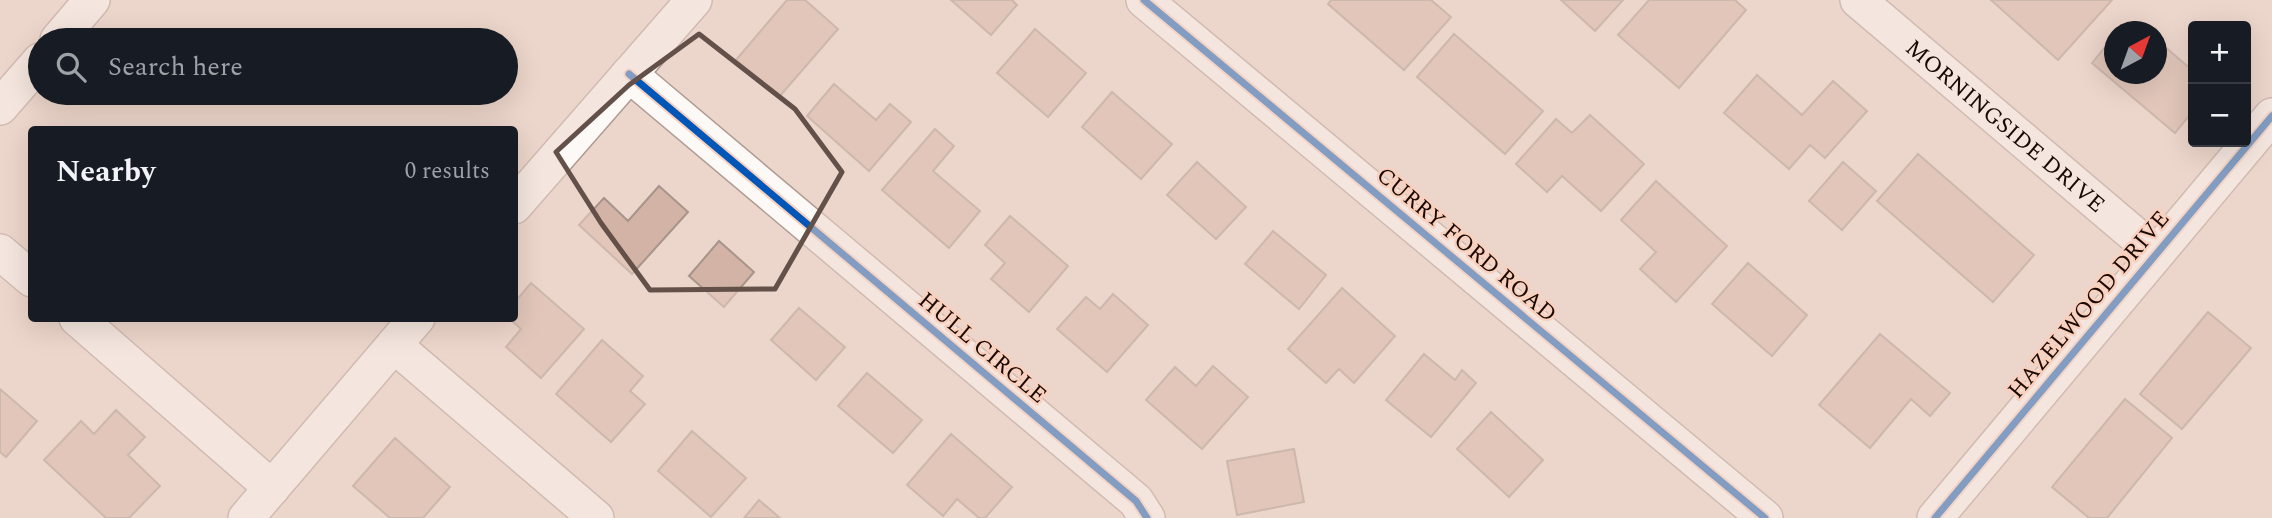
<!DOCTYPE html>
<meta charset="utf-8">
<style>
body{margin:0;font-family:Spectral,serif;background:#20242c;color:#f1f3f6}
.controls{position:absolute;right:21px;top:21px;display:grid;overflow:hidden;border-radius:7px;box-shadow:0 7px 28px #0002}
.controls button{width:63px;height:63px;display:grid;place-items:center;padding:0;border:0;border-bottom:2px solid #363941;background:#171b24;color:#f1f3f6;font:35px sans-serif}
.compass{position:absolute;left:2104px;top:21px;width:63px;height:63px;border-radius:50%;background:#171b24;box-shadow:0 7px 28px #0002;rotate:41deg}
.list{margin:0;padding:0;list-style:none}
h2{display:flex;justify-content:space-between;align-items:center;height:91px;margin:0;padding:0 28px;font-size:30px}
h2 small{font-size:23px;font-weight:400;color:#9ea1a6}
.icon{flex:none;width:38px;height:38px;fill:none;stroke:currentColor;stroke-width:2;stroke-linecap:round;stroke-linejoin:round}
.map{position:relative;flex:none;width:2272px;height:518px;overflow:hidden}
.search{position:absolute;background:#171b24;box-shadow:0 7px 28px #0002;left:28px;top:28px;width:490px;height:77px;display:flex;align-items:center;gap:18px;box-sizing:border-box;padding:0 24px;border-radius:38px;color:#9ea1a6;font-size:26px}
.panel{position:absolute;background:#171b24;box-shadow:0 7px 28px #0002;left:28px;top:126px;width:490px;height:196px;border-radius:7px}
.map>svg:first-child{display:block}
.building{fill:#d2b3a5;stroke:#a7948b;stroke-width:2}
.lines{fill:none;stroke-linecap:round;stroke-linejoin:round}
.minor-casing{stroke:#ae9b92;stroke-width:38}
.minor{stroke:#fcf9f7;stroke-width:35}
.cycleway-casing{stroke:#f9d0be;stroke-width:11}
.cycleway{stroke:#0057b8;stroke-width:7}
.marked{fill:none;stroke:#635049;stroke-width:5;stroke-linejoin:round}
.labels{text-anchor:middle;stroke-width:5;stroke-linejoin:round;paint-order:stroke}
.street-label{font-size:23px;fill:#190903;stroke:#f9d0be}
</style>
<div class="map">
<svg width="2272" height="518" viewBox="0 0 2272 518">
<rect width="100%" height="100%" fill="#ecd5cb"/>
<path class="building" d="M787,0h18l33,29 -59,68 -43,-37z
M951,0h61l5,5 -26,30z
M1331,0h100l20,17 -47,53 -76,-66z
M1561,0h62l-28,31z
M1649,0h86l11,10 -67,78 -61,-53z
M1991,0h121l-54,60z
M1035,29l51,44 -38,44 -51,-44z
M1454,34l89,77 -38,43 -88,-77z
M2114,36v38h42v-35l37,32v40l-18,22 -83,-70z
M1757,75l45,40 31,-34 34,30 -42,47 -15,-13 -21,24 -65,-56z
M834,84l42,36 14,-16 21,18 -42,49 -62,-55z
M1112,92l60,52 -31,35 -59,-52z
M1590,115l54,49 -43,47 -39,-35 -15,16 -31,-28 40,-45 16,14z
M935,129l19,17 -21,25 47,40 -31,37 -67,-58z
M1918,154l116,101 -41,47 -116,-101z
M1197,162l49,45 -30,32 -49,-44z
M1843,162l33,29 -34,39 -33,-29z
M1656,181l71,65 -51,56 -36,-33 16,-17 -35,-32z
M659,186l29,26 -56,62 -53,-49 25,-27 24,23z
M1010,216l58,50 -39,46 -38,-33 14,-16 -20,-18z
M1273,231l53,44 -27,34 -54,-45z
M719,241l35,31 -30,35 -35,-31z
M1748,263l59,52 -35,41 -60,-52z
M531,283l53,46 -43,49 -35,-31 15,-18 -12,-11h5v-15z
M1342,288l53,48 -41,47 -15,-14 -13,14 -38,-34z
M1113,294l35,31 -41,47 -50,-43 29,-32 14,12z
M799,308l46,39 -29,33 -45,-40z
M2208,312l43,36 -69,81 -42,-35z
M1880,334l70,59 -20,23 -19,-17 -41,49 -51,-43z
M602,340l41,36 -13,15 15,13 -34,38 -55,-48z
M1424,354l31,26 7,-10 14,13 -45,54 -45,-37z
M1213,366l35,31 -46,52 -56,-49 29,-33 21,19z
M867,373l55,47 -29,33 -55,-47z
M0,389l37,32 -31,36 -6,-5z
M2125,399l47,39 -65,80h-18l-37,-31z
M116,410l29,27 -17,18 32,31 -31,32h-23l-62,-58 37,-39 13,13z
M1491,412l52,48 -34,37 -52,-48z
M692,431l54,47 -35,39 -53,-46z
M951,434l61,53 -27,31h-6l-22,-19 -14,17 -36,-31z
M395,438l55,49 -27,31h-33l-37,-32z
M1294,449l10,53 -67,13 -10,-54z
M759,500l21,18h-36z"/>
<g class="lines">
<g class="minor-casing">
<g id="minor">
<path d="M1144,0l621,518"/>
<path id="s1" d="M1858,0l298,253"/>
<path d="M58,40l34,-40"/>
<path d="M629,74l507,427 11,17"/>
<path d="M0,107l40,-46"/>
<path d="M514,206l180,-206"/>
<path d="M0,252l32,27"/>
<path d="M77,318l195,170"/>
<path d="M394,345l202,173"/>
<path d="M246,518l171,-200"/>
<path d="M1935,518l337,-402"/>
</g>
</g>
<use href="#minor" class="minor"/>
<g class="cycleway-casing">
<path id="cycleway" d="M1144,0l621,518
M629,74l507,427 11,17
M1935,518l337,-402"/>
</g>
<use href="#cycleway" class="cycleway"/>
</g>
<path d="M0 0H2272V518H0ZM699,34l96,75 47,63 -67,117 -125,1 -49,-67 -45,-71 73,-67z" fill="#ecd5cb" fill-opacity=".55" fill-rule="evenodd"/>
<path class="marked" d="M699,34l96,75 47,63 -67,117 -125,1 -49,-67 -45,-71 73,-67z"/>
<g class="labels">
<g class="street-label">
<text dy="8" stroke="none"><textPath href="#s1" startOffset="194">MORNINGSIDE DRIVE</textPath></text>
<text transform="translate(1467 244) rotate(40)" y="8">CURRY FORD ROAD</text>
<text transform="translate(2088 304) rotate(-50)" y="8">HAZELWOOD DRIVE</text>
<text transform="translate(983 347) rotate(40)" y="8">HULL CIRCLE</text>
</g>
</g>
</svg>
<div class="controls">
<button>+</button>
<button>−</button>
</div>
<svg class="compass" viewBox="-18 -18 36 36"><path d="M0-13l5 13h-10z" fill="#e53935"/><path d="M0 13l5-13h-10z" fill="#9ea1a6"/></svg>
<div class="search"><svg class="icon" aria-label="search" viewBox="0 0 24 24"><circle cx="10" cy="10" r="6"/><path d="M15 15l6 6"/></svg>Search here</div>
<section class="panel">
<h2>Nearby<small>0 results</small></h2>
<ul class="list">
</ul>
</section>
</div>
